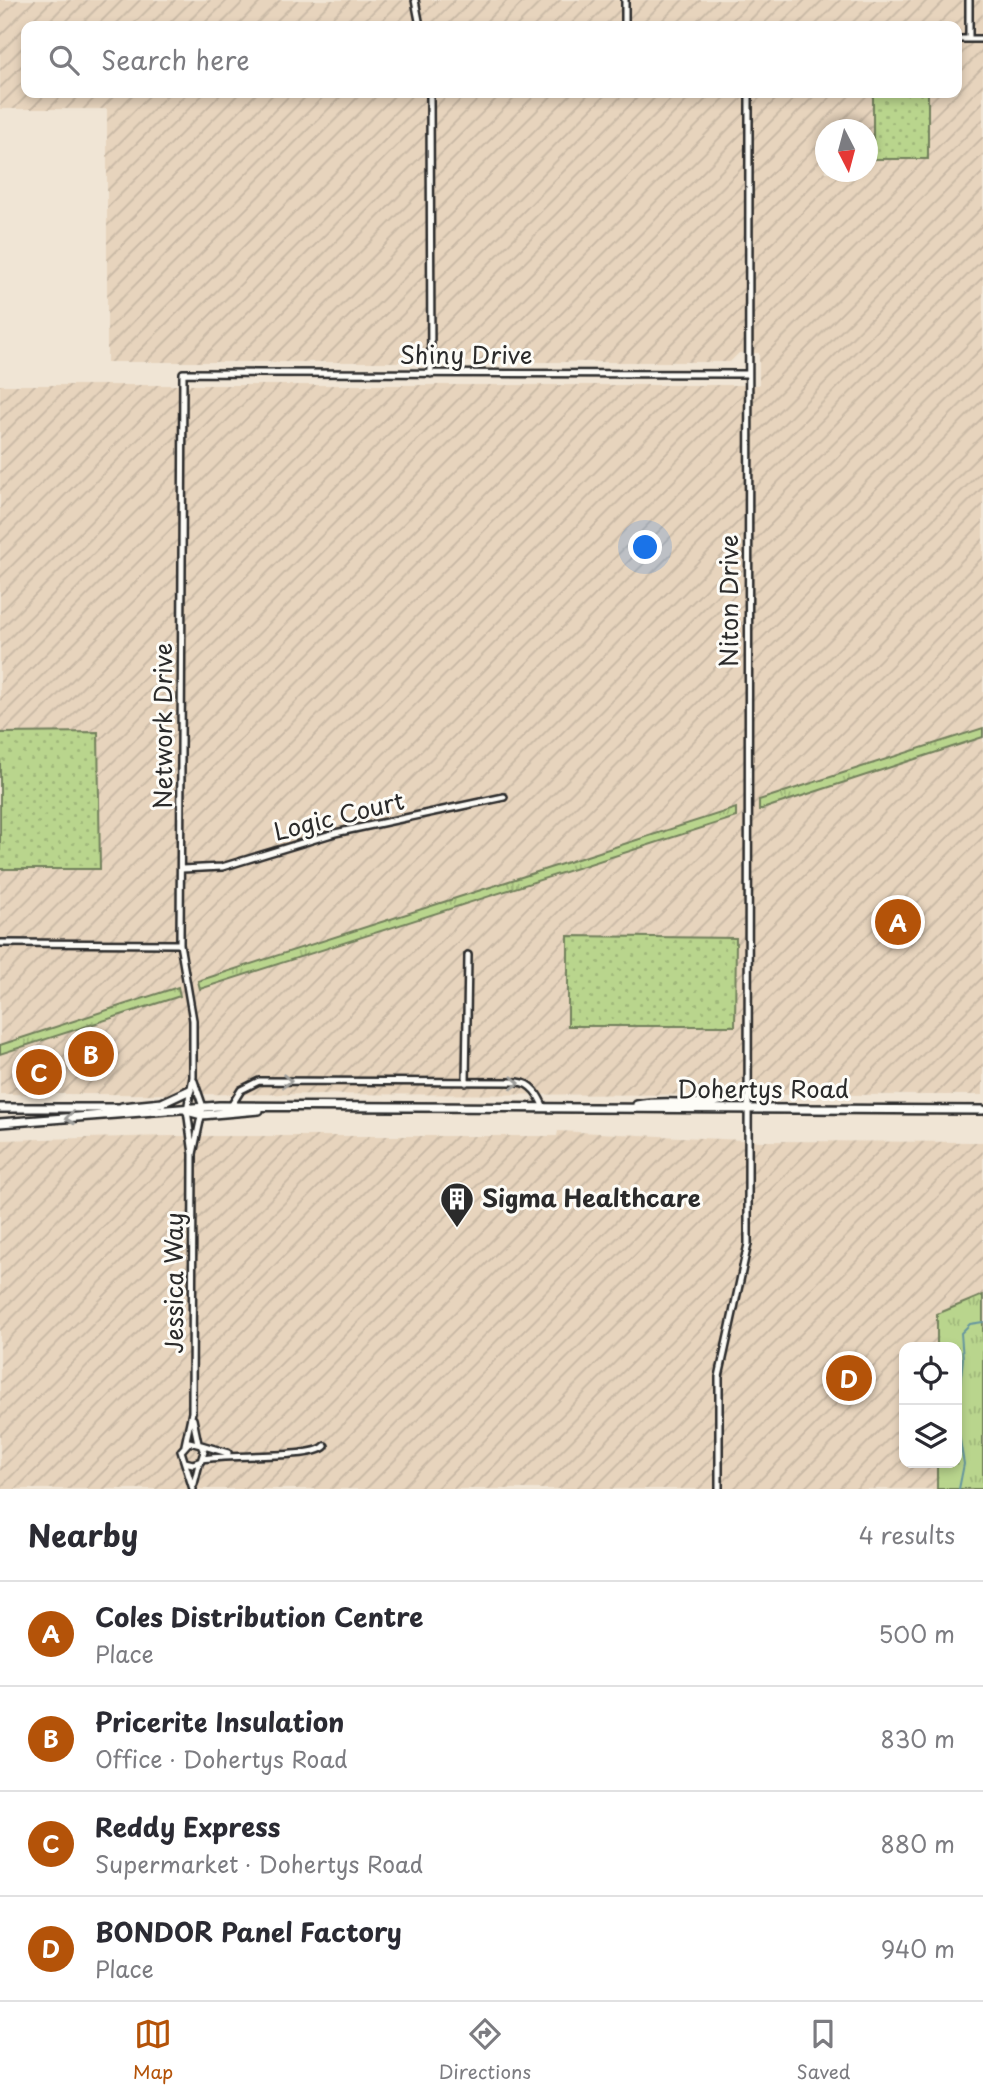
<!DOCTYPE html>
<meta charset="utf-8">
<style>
body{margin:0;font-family:"Playpen Sans",sans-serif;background:#f2f2f3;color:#2b2b33}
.controls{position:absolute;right:21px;bottom:21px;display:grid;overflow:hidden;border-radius:14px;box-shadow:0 4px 10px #0003}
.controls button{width:63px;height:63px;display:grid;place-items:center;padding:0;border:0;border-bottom:2px solid #e1e1e2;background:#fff;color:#2b2b33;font:35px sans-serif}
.compass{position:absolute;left:815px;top:119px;width:63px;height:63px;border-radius:50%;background:#fff;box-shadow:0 4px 10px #0003;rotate:174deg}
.you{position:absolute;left:646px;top:548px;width:24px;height:24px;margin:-18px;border:5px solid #fff;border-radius:50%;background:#1a73e8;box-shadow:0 0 0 10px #1a73e833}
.badge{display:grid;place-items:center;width:46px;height:46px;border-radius:50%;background:#b45309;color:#fff;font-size:23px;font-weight:700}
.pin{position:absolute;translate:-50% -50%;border:4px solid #fff;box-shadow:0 2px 7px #0006}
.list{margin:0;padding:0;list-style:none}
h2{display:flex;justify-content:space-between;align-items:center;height:91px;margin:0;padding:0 28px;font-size:30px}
h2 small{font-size:23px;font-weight:400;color:#7c7c81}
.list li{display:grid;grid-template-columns:46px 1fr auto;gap:21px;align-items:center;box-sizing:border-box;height:105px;padding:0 28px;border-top:2px solid #e1e1e2}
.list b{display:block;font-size:26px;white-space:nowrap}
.list p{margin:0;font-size:23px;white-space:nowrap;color:#7c7c81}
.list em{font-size:23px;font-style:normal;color:#7c7c81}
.icon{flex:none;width:38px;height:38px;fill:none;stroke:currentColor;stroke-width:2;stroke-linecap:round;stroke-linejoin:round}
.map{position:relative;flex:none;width:983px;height:1489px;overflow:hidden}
.search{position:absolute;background:#fff;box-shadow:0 4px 10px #0003;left:21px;right:21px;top:21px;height:77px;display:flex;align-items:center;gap:18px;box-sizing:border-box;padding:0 24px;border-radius:14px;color:#7c7c81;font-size:26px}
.sheet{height:511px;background:#fff}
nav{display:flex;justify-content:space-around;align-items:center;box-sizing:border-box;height:98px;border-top:2px solid #e1e1e2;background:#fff;font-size:19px;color:#7c7c81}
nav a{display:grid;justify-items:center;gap:4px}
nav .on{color:#b45309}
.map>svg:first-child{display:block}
.industrial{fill:url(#industrial-furrows);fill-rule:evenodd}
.grass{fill:url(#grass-dots);stroke:#72805c;stroke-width:2}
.park{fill:url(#park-tufts);stroke:#72805c;stroke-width:2}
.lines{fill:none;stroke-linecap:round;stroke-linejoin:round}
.stream{stroke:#66969f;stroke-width:2}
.street-casing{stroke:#2b2b2b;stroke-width:10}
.secondary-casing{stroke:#2b2b2b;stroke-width:12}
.street{stroke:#fdfcf7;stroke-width:5}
.secondary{stroke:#fdfcf7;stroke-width:7}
.oneway{stroke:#9e9e9b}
.labels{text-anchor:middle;stroke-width:6;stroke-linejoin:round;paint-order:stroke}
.street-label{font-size:24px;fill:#2b2b2b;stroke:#fdfcf7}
.poi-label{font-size:24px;font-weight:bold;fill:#2b2b2b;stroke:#fdfcf7;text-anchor:start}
</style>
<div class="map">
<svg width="983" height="1489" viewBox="0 0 983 1489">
<defs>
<pattern id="industrial-furrows" width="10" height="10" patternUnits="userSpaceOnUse" patternTransform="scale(1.75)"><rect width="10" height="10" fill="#e7d4bd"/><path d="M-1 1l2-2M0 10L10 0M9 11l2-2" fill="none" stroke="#c6b6a3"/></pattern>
<pattern id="grass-dots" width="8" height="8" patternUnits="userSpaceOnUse" patternTransform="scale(1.75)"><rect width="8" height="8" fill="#b9d58d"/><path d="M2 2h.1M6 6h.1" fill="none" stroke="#9fb77a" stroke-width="1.8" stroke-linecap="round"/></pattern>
<pattern id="park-tufts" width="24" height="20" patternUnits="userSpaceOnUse" patternTransform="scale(1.75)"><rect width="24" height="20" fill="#b9d58d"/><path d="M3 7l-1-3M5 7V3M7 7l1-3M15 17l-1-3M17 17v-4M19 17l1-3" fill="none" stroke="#9fb77a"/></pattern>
</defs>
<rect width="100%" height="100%" fill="#f0e5d5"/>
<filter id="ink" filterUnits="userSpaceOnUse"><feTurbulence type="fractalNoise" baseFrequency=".0143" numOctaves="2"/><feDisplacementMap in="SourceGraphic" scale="14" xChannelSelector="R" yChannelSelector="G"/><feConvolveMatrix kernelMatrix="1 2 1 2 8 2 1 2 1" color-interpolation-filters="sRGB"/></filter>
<g filter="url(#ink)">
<path class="industrial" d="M0,0h983v1095l-983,-1v-225h100l-2,-137 -98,1v-348h759v-32h-20l-9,9h-623v-253h-107zM26,26h931v67h-931zM825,130h42v42h-42z
M558,1131l204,10 221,1v347h-983v-349l171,-4h386zM904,1347h53v116h-53z"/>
<path class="grass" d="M873,93h55v66h-55z
M98,732l2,137h-100v-136z
M568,936l168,2 -1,88h-167z"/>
<path class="park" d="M983,728v9l-224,73v-10z
M736,808v9l-536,172 -2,-8z
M178,987l2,9 -180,58v-9z
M983,1295v194h-46v-26h20v-116h-20v-33z"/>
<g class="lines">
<path class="stream" d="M957,1413l6,-54 -2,-26 9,-9 13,-2
M957,1422l7,42 -5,25"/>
<g class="street-casing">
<path id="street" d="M415,0l5,26
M625,26v-26
M957,39h26
M969,39v-39
M430,93l1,281
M182,869l40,-2 113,-34 169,-36
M0,943l180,1
M466,1083l2,-128
M231,1106l10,-16 18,-9 259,1c14,1 21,14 26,26
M193,1154l-6,-44 6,-33v-57l-13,-76 3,-571 565,1
M193,1419l5,24
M185,1445l7,-33 1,-258 10,-47 -9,-26
M201,1445l27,8
M202,1459c25,-5 111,0 123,-13
M185,1462l8,2 8,-3 3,-9 -3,-7 -12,-3 -8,9 12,38
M194,1484l5,-20
M719,1489v-112l29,-133 1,-1151"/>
</g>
<g class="secondary-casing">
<path id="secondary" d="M637,1105c40,-8 73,9 110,-16
M122,1107l40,-4 28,-13
M0,1108h127
M187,1111l15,4 57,-5
M0,1123l219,-17 764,4"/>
</g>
<use href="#street" class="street"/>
<use href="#secondary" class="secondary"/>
</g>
<defs><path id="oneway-chevron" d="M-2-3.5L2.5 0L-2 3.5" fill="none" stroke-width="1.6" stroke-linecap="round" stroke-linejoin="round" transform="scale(1.75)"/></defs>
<g class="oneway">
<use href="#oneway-chevron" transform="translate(287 1081) rotate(1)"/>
<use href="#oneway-chevron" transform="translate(515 1083) rotate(3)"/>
<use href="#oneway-chevron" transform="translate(70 1118) rotate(174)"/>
</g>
</g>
<defs>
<g id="building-pin" transform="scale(1.75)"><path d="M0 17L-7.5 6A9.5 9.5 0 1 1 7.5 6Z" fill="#2b2b2b" stroke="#fdfcf7"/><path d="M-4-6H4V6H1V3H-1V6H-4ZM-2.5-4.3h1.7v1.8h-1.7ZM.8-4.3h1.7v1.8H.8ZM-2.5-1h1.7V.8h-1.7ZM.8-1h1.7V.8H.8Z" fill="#fff"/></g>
</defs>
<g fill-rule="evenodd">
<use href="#building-pin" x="457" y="1199"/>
</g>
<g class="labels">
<g class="street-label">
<text x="466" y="364">Shiny Drive</text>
<text transform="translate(730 601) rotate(-90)" y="8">Niton Drive</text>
<text transform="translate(164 726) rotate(-90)" y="8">Network Drive</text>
<text transform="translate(339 817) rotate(-14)" y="8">Logic Court</text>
<text x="763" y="1098">Dohertys Road</text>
<text transform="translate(175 1283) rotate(-90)" y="8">Jessica Way</text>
</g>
<g class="poi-label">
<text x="482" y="1207">Sigma Healthcare</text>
</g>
</g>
</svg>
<div class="controls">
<button><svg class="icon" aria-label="locate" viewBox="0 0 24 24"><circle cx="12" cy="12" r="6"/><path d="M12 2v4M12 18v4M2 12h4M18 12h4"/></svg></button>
<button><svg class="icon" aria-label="layers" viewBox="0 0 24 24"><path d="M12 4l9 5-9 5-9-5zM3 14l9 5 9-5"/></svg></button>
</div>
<svg class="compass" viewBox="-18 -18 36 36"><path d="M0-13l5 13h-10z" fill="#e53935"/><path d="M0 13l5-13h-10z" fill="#7c7c81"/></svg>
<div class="you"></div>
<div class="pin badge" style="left:898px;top:922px">A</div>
<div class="pin badge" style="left:91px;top:1054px">B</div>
<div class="pin badge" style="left:39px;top:1072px">C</div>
<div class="pin badge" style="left:849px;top:1378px">D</div>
<div class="search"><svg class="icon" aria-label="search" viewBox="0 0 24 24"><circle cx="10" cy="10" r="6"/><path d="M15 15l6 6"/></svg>Search here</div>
</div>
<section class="sheet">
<h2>Nearby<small>4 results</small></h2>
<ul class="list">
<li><span class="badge">A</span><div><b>Coles Distribution Centre</b><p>Place</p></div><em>500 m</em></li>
<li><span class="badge">B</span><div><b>Pricerite Insulation</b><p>Office · Dohertys Road</p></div><em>830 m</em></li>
<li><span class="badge">C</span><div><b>Reddy Express</b><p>Supermarket · Dohertys Road</p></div><em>880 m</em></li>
<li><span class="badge">D</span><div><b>BONDOR Panel Factory</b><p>Place</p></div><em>940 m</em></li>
</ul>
</section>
<nav>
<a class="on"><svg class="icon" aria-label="map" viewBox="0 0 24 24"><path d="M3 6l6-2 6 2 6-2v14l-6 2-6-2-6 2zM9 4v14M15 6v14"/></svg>Map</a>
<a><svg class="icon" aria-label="directions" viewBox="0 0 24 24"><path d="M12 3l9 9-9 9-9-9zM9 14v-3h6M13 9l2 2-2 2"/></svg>Directions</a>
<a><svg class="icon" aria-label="saved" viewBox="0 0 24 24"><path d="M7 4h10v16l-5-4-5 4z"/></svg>Saved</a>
</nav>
